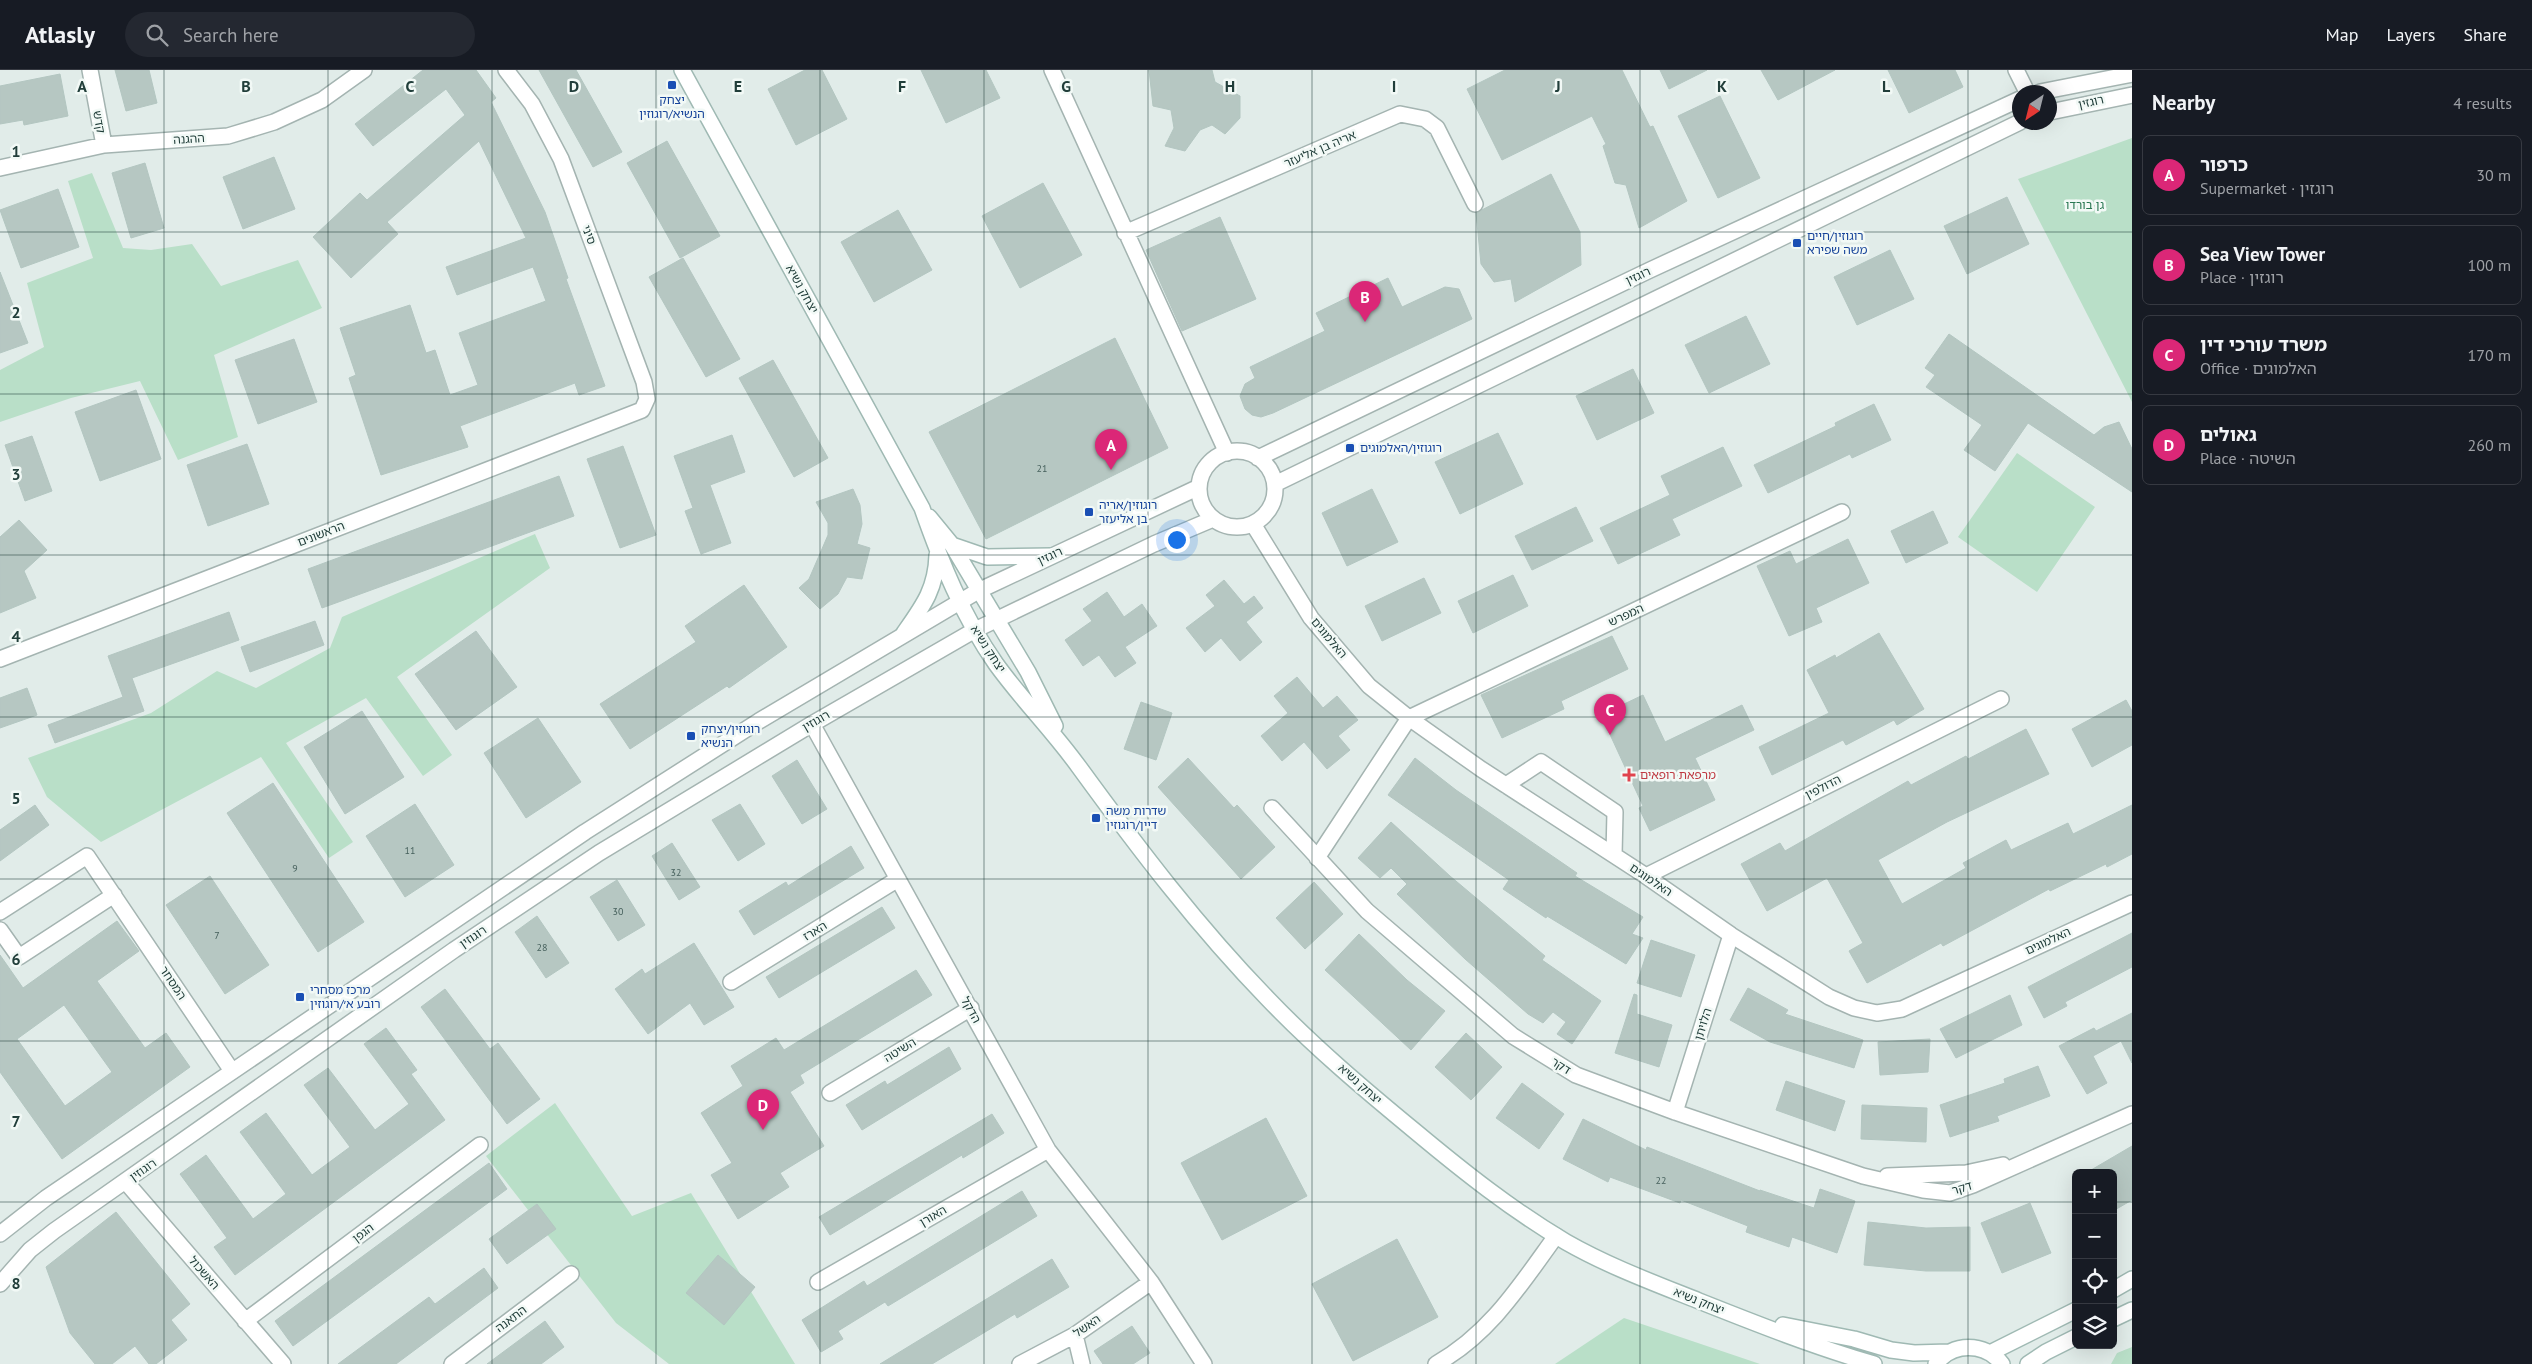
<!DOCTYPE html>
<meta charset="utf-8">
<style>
body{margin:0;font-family:"PT Sans","Noto Sans Hebrew",sans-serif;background:#242831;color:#f1f3f6}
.controls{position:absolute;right:15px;bottom:15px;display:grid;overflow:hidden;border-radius:8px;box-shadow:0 5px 20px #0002}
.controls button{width:45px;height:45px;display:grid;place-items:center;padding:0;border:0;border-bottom:1px solid #363941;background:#171b24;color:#f1f3f6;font:25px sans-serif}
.compass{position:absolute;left:2012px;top:15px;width:45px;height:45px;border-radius:50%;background:#171b24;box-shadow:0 5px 20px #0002;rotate:215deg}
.you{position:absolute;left:1176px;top:469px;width:18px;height:18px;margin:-12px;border:4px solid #fff;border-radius:50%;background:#1a73e8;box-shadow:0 0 0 8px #1a73e833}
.badge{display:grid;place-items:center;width:32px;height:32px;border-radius:50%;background:#db2777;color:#fff;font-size:16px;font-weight:700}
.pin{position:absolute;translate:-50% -41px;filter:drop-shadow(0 1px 2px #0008)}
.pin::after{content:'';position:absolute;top:26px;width:18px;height:15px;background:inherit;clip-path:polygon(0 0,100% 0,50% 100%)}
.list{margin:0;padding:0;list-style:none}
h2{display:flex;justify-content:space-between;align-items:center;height:65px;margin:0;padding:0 20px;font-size:21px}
h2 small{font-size:16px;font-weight:400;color:#9ea1a6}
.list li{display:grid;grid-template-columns:32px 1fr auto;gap:15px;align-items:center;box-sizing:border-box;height:80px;margin:0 10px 10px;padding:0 10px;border:1px solid #363941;border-radius:8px}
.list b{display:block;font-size:19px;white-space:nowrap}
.list p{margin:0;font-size:16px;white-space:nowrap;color:#9ea1a6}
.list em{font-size:16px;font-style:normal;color:#9ea1a6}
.icon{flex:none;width:28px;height:28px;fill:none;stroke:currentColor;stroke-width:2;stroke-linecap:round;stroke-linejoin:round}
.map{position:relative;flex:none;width:2132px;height:1294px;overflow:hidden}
header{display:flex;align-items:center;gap:30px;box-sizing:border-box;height:70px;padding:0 25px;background:#171b24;border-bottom:1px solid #363941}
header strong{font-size:24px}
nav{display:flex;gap:28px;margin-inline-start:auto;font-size:18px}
.search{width:350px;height:45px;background:#242831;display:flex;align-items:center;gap:12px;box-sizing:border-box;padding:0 18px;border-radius:28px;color:#9ea1a6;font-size:19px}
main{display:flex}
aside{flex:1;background:#171b24}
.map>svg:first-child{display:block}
.green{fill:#b9dfc8}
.building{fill:#b6c7c2;stroke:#b3c6c1;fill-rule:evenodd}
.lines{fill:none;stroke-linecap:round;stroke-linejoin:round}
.minor-casing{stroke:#a4b4b1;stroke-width:18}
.tertiary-casing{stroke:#a4b4b1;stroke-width:18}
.secondary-casing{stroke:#9fb9b3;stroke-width:18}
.minor{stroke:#fff;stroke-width:15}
.tertiary{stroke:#fff;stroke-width:15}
.secondary{stroke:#fff;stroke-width:15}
.grid{fill:none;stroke:#213e3a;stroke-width:1;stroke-opacity:0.55}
.transit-dot{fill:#1a4fb4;stroke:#f2f9f6;stroke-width:2}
.health-dot{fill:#e0444e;stroke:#f2f9f6;stroke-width:2}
.labels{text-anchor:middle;stroke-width:5;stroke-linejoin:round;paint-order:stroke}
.number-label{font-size:10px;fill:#46605c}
.transit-label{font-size:12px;fill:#164399;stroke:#f2f9f6;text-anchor:start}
.street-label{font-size:12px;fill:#213e3a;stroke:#f2f9f6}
.park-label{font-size:12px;fill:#297752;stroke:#f2f9f6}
.health-label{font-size:12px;fill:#be3a42;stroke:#f2f9f6;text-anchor:start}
.grid-label{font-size:16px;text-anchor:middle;font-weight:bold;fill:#213e3a;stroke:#f2f9f6;stroke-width:5;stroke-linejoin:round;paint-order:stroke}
</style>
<header>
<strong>Atlasly</strong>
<div class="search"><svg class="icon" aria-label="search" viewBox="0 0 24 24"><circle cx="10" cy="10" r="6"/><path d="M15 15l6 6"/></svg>Search here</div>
<nav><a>Map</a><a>Layers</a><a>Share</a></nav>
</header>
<main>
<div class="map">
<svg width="2132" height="1294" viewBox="0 0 2132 1294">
<rect width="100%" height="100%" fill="#e1ece9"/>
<path class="green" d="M2132,68v264l-114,-223z
M92,103l31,75 28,2 41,-6 29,42 77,-26 24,48 -108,47 24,82 -60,23 -38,-79 -69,17 -71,24v-52l44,-23 -17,-64 66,-25 -25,-77z
M2017,383l78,54 -58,85 -79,-55z
M535,464l15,34 -153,109 55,78 -29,21 -57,-78 -80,45 67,99 -24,16 -68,-101 -160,85 -54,-45 -19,-39 123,-45 66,-42 39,17 74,-40 12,-31z
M555,1033l77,113 59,-23 104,171h-126l-53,-41 -130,-167z
M1624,1248l136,46h-205z
M2132,1277v17h-21l6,-11z"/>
<path class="building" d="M115,0h34l8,33 -31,8z
M423,0h53l20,28 -5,4 54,110 23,66 -2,1 39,107 -26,9 -4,-12 -115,43 8,21 -87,28 -32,-97 7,-3 -16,-47 70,-23 16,48 9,-3 15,45 28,-10 -19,-52 87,-32 -13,-34 -76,28 -11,-28 80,-29 -47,-97 -92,81 11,12 -47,44 -38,-41 47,-44 7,7 98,-85 -19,-26 -73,57 -18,-22z
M539,0h37l46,82 -29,15z
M805,0h17l25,49 -51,26 -28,-56z
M921,0h65l14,28 -54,25z
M1149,0h63l3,12 25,14v22l-15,16 -13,-9 -12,5 -15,21 -20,-5 9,-18 -3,-18 -18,-4z
M1505,0h117l28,57 3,-1 34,75 -48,27 -13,-43 -11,-2 -12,-37 3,-2 -14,-28 -90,44 -35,-71z
M1660,0h47l-38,19z
M1761,0h74l-57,30z
M1888,0h67l8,17 -54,26z
M60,4l8,42 -44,9 -1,-5 -23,4v-38z
M1720,26l40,82 -42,20 -40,-82z
M667,71l53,95 -40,22 -53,-95z
M274,87l21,52 -52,20 -20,-52z
M145,93l19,65 -33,10 -19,-65z
M1551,104l29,58 1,33 -66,37 -4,-23 -17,3 -13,-18 -5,-51z
M1043,113l39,72 -62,33 -38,-72z
M58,119l21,58 -58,21 -21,-58z
M2007,127l22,47 -62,30 -23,-48z
M898,140l34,60 -58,32 -33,-60z
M1220,147l36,82 -74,32 -36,-81z
M1890,180l24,49 -57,26 -23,-48z
M683,188l57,101 -34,18 -57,-100z
M0,202l28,71 -28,10z
M1388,208l14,29 43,-20 14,2 13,30 -199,94 -12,4 -9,-2 -7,-6 -5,-13 5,-12 10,-6 -5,-11 75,-36 -9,-18z
M1746,246l24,48 -61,29 -24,-48z
M1949,264l145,101 10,-8 15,-5 13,27v43l-104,-69 -33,48 -31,-21 18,-25 -56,-38 9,-12 -10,-7z
M1115,268l53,110 -182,91 -57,-107z
M294,269l23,63 -59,22 -23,-64z
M773,290l55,98 -34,19 -55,-99z
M1633,299l21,44 -57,27 -21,-44z
M136,320l25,69 -61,22 -25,-69z
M1874,334l17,36 -39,18 -2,-4 -82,39 -14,-28 82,-39 -1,-3z
M1498,363l25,51 -63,30 -25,-52z
M732,365l13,37 -35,13 21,58 -30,11 -16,-43 8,-3 -19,-52z
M32,366l20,55 -27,10 -20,-56z
M247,374l22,60 -61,22 -21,-61z
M623,376l33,89 -36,13 -33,-89z
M1723,377l19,39 -70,33 8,16 -62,29 -18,-36 70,-33 -9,-19z
M559,406l15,40 -252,92 -14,-39z
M853,419l7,16 2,19 -5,20 13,4 -8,31 -15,-2 -9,17 -18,15 -21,-21 10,-9 19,-44v-12l-12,-21z
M1372,419l26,53 -51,24 -25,-53z
M1576,437l17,34 -61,29 -17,-34z
M1933,441l15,32 -42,20 -15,-32z
M19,450l28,30 -23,21 12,27 -36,15v-76z
M1848,469l21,44 -53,25 6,14 -33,14 -32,-70 33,-15 6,13z
M1513,505l15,31 -55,27 -15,-32z
M1424,508l17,35 -59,28 -17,-35z
M1224,510l20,24 10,-8 9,12 -17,14 16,20 -22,19 -19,-23 -16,14 -19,-24 29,-22 -9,-11z
M744,515l43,62 -58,41 -2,-2 -97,63 -30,-45 96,-62 -11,-16z
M1107,522l17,25 18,-13 15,22 -32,21 11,16 -21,14 -16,-22 -16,11 -18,-26 27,-19 -9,-12z
M229,542l10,28 -107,38 12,33 -89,32 -7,-18 75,-28 -15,-41z
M315,551l9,24 -74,27 -9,-25z
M476,561l41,56 -61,43 -41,-56z
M1879,563l45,76 -27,16 -3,-5 -48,25 -3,-5 -71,35 -13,-28 70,-34 -22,-43 28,-15 1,3z
M1612,566l16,33 -67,32 3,8 -62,29 -21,-43z
M1297,607l26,31 14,-12 21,24 -20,16 12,14 -23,19 -23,-27 -22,19 -21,-25 27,-23 -14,-17z
M27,618l10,27 -37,13v-30z
M1643,625l22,47 77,-37 12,25 -59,28 20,42 -65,31 -11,-23 4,-2 -42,-91z
M2126,630l6,11v34l-40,22 -20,-38z
M1141,632l31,11 -16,47 -32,-11z
M362,641l42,66 -59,37 -41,-67z
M538,648l43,64 -55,36 -42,-65z
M2026,659l23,45 -102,48 -69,38 24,44 64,-36 -3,-5 43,-23 5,10 57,-27 5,11 59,-29v49l-25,13 -1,-3 -56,27 -1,-2 -106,57 -2,-3 -74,40 -18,-32 14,-8 -36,-65 -60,33 -26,-47 39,-21 5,8 123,-70 3,4 55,-29 2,3z
M1188,688l46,50 3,-3 38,42 -34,32 -83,-92z
M1415,688l41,32 121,83 -2,3 68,41 -11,17 11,4 -17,26 -79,-48 -1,2 -43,-29 6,-9 -121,-85z
M797,690l30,49 -25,15 -30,-48z
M273,713l91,139 -46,30 -91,-139z
M415,734l39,61 -49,32 -39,-61z
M740,734l25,40 -27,17 -26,-41z
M35,735l14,20 -49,36v-31z
M1391,752l59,54 95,80 -3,4 59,41 -29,43 -15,-10 9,-12 -13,-10 -10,11 -15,-9 -63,-55 -68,-65 10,-10 -16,-16 -11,10 -22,-20z
M672,773l28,44 -21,13 -27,-44z
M851,776l13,22 -110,67 -15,-24 47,-29 2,4z
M210,806l59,89 -44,29 -59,-89z
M617,810l28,45 -27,16 -28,-44z
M1314,812l29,32 -38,35 -29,-31z
M882,837l13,21 -116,70 -13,-21z
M537,846l32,47 -23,15 -31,-46z
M117,851l22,30 -42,30 48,67 21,-15 24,34 -128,92 -62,-87v-117l23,33zM64,935l48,67 -47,34 -48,-67z
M2132,863v34l-67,35 2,4 -23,12 -16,-31z
M1359,864l48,46 38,31 -34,39 -86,-80z
M1651,870l44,15 -14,42 -44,-14z
M694,873l40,64 -30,18 -14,-22 -42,31 -33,-45 27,-20 3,5z
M916,900l16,25 -132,80 4,8 -14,9 34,54 -44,27 9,14 -51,32 -27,-44 21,-12 -31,-50 42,-27 -12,-20 45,-28 8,12z
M1748,918l40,22 -3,4 78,26 -9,28 -84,-26 -40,-22z
M445,919l45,60 8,-6 42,56 -33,25 -86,-117z
M1634,924l3,1v19l35,11 -13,42 -44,-14z
M2010,925l12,30 -66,33 -16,-29z
M2132,943v50l-11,-22 -28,15 14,27 -20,11 -28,-48 35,-18 2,3z
M386,958l31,42 -6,4 34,46 -210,155 -21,-28 13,-9 -47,-64 26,-19 47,64 33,-25 -46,-62 26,-19 46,62 38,-28 -46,-62 24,-17 47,62 34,-26 -45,-60z
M1466,963l36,34 -31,33 -36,-33z
M1930,969l-2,33 -48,3 -2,-33z
M949,977l12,22 -99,61 -16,-25 39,-24 2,4z
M2038,996l12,30 -53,20 2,5 -49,16 -10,-32 65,-22 -1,-4z
M1786,1011l59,20 -10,30 -59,-21z
M1522,1013l42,31 -25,35 -43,-31z
M1862,1035l65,3 -1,34 -65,-3z
M992,1044l12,19 -41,25 -1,-3 -132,80 -11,-18z
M1266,1048l41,78 -85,44 -41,-77z
M1583,1049l63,31 1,-3 113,44v-1l54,18 6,-19 35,12 -18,52 -45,-16 -3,10 -43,-15 2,-6 -67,-26 -1,3 -70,-26 -2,5 -45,-23z
M2132,1076v54l-19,11v-38h-27z
M489,1093l18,26 -214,157 -18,-25z
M1022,1121l15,25 -149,90 -3,-4 -47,29 5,8 -22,13 -19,-32 62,-39 3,5z
M2030,1133l21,50 -49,20 -21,-50z
M537,1134l19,25 -49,35 -18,-25z
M116,1142l74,92 -19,16 16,20 -31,24h-7l-14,-18 -23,18h-17l-25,-31 -24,-66z
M1868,1152l58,6 44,-1v44h-44l-62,-6z
M1397,1169l41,78 -85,44 -41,-77z
M718,1185l37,32 -31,38 -38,-32z
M1052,1189l17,28 -52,31 -2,-4 -83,50h-52z
M484,1198l14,20 -102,76h-58l91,-67 6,7z
M545,1251l19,26 -23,17h-54z
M1132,1256l18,27 -17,11h-30l-9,-13z"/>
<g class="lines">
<g class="minor-casing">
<path id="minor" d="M90,0l14,75
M1052,0l175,383
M0,98l104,-23 124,-9 46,-14 48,-22 42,-30
M1125,163l275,-119 25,5 12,9 38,76
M1253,454l58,94 58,68 40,32 72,51 165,107 85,59 98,62 25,11 23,5 25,-4 230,-106
M0,589l642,-249 5,-11 -3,-17 -83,-223 -29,-55 -26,-34
M812,654l236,426 103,132 53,82
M1506,715l35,-23 74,50 -1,43
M1272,738l95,103 146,125 63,39 99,37 188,64 60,14 27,3 23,-8 159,-71
M1317,788l92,-140 433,-206
M1646,806l355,-177
M0,842l87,-56 145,215
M0,860l19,27 95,-62
M731,912l167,-103
M830,1023l141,-85
M1675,1042l56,-177
M1887,1106l79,-3 37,-8
M126,1112l157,182
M818,1212l230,-132
M245,1251l235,-176
M1075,1265l7,29
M452,1294l119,-90
M1020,1294l55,-29 76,-53
M1436,1294c54,-30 85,-80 120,-128"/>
</g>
<g class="tertiary-casing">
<path id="tertiary" d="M2016,0l11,22
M2040,22l92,-18
M2050,42l82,-17
M1199 419a38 38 0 1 1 76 0a38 38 0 1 1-76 0Z
M1258,388l392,-188 370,-171
M1275,414l745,-362
M0,1164l46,-36 539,-366 174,-111 219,-130 221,-104
M0,1214l30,-34 24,-19 400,-281 145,-97 213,-129 163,-94 179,-86 59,-25"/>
</g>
<g class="secondary-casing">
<path id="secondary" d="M682,0l240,438c19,54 41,109 74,156 26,36 57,67 83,103 59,81 119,160 189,232 46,48 97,91 148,133 48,40 96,78 150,110 42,24 88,41 133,59 58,23 116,46 175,63
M929,447l23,28 76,127 27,54
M952,475l35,12 64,-1
M904,563c19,-27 32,-44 33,-78
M2113,1220l19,-11
M2113,1249l19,-9
M1783,1255l71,14 37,11 23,3 35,-1
M1990,1283l86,-43
M1936,1294c16,-22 49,-22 66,0
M2028,1294l18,-12 30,-15"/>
</g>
<use href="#minor" class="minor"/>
<use href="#tertiary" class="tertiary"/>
<use href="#secondary" class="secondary"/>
</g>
<path class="grid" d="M164,0v1294M328,0v1294M492,0v1294M656,0v1294M820,0v1294M984,0v1294M1148,0v1294M1312,0v1294M1476,0v1294M1640,0v1294M1804,0v1294M1968,0v1294M0,162h2132M0,324h2132M0,485h2132M0,647h2132M0,809h2132M0,971h2132M0,1132h2076M2113,1132h19"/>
<g class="transit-dot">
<rect x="667" y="10" width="10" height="10" rx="2.5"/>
<rect x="1792" y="168" width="10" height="10" rx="2.5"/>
<rect x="1345" y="373" width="10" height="10" rx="2.5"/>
<rect x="1084" y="437" width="10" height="10" rx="2.5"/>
<rect x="686" y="661" width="10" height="10" rx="2.5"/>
<rect x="1091" y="743" width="10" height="10" rx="2.5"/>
<rect x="295" y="922" width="10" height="10" rx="2.5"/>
</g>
<path class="health-dot" d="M1626.5 697.5h5v5h5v5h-5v5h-5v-5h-5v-5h5z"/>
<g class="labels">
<g class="number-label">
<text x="1042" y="402">21</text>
<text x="410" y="784">11</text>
<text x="295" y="802">9</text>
<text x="676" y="806">32</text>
<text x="618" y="845">30</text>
<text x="217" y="869">7</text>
<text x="542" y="881">28</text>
<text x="1661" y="1114">22</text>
</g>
<g class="transit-label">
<text x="672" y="34" text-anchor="middle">יצחק<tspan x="672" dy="14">הנשיא/רוגוזין</tspan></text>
<text x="1807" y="170">רוגוזין/חיים<tspan x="1807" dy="14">משה שפירא</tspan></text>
<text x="1360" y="382">רוגוזין/האלמוגים</text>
<text x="1099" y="439">רוגוזין/אריה<tspan x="1099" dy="14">בן אליעזר</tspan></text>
<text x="701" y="663">רוגוזין/יצחק<tspan x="701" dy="14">הנשיא</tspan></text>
<text x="1106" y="745">שדרות משה<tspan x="1106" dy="14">דיין/רוגוזין</tspan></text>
<text x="310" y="924">מרכז מסחרי<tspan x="310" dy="14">רובע א׳/רוגוזין</tspan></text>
</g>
<g class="street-label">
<text transform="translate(2091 32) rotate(-13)" y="4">רוגזין</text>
<text transform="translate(99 52) rotate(79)" y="4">קדש</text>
<text transform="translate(189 69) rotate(-4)" y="4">ההגנה</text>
<text transform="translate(1320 79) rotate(-23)" y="4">אריה בן אליעזר</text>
<text transform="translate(589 165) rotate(70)" y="4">סיני</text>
<text transform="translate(1638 206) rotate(-25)" y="4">רוגזין</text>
<text transform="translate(802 219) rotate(61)" y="4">יצחק נשיא</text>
<text transform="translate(321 464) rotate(-21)" y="4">הראשונים</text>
<text transform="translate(1050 486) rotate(-25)" y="4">רוגזין</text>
<text transform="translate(1626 545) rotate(-25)" y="4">המפרש</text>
<text transform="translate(1329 568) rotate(50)" y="4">האלמוגים</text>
<text transform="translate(988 579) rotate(57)" y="4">יצחק נשיא</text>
<text transform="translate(816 651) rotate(-30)" y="4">רוגוזין</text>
<text transform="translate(1823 717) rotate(-27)" y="4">הדולפין</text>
<text transform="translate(1651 810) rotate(34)" y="4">האלמוגים</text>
<text transform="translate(815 861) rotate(-32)" y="4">הארז</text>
<text transform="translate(473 867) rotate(-34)" y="4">רוגוזין</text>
<text transform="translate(2048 871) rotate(-25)" y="4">האלמוגים</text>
<text transform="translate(173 913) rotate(56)" y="4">המסחר</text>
<text transform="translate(971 940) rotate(61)" y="4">הדקל</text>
<text transform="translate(1703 954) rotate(-73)" y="4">הלויתן</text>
<text transform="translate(900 980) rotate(-31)" y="4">השיטה</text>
<text transform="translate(1561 996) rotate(32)" y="4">דקר</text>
<text transform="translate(1360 1014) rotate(42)" y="4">יצחק נשיא</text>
<text transform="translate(143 1100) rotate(-35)" y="4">רוגוזין</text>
<text transform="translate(1962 1118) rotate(-16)" y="4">דקר</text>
<text transform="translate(933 1146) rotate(-30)" y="4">האורן</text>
<text transform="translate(363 1163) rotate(-37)" y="4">הגפן</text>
<text transform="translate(204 1203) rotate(49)" y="4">האשכול</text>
<text transform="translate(1699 1231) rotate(22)" y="4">יצחק נשיא</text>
<text transform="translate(511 1249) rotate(-37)" y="4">התאנה</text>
<text transform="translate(1087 1256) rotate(-35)" y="4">האשל</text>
</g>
<g class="park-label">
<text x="2085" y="139">גן בורדו</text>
</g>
<g class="health-label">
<text x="1640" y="709">מרפאת רופאים</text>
</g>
</g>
<g class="grid-label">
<text x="82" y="22">A</text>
<text x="246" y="22">B</text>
<text x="410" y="22">C</text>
<text x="574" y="22">D</text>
<text x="738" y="22">E</text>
<text x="902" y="22">F</text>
<text x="1066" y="22">G</text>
<text x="1230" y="22">H</text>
<text x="1394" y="22">I</text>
<text x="1558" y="22">J</text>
<text x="1722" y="22">K</text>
<text x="1886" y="22">L</text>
<text x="16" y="87">1</text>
<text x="16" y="248">2</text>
<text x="16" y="410">3</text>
<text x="16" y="572">4</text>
<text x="16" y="734">5</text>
<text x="16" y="895">6</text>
<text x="16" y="1057">7</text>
<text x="16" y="1219">8</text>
</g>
</svg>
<div class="controls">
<button>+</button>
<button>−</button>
<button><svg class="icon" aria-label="locate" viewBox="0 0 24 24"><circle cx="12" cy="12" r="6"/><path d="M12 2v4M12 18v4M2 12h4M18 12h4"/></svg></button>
<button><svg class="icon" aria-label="layers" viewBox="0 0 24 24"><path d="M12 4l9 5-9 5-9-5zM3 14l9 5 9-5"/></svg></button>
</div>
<svg class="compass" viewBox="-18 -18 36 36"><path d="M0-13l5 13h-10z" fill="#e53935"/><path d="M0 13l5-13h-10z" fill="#9ea1a6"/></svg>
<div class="you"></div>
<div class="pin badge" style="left:1111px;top:400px">A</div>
<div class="pin badge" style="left:1365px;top:252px">B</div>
<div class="pin badge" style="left:1610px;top:665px">C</div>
<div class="pin badge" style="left:763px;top:1060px">D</div>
</div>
<aside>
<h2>Nearby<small>4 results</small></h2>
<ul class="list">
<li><span class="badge">A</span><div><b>כרפור</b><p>Supermarket · רוגזין</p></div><em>30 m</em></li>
<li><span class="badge">B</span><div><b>Sea View Tower</b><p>Place · רוגזין</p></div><em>100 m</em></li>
<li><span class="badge">C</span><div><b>משרד עורכי דין</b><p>Office · האלמוגים</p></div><em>170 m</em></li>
<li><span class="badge">D</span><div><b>גאולים</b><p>Place · השיטה</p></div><em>260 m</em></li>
</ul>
</aside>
</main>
